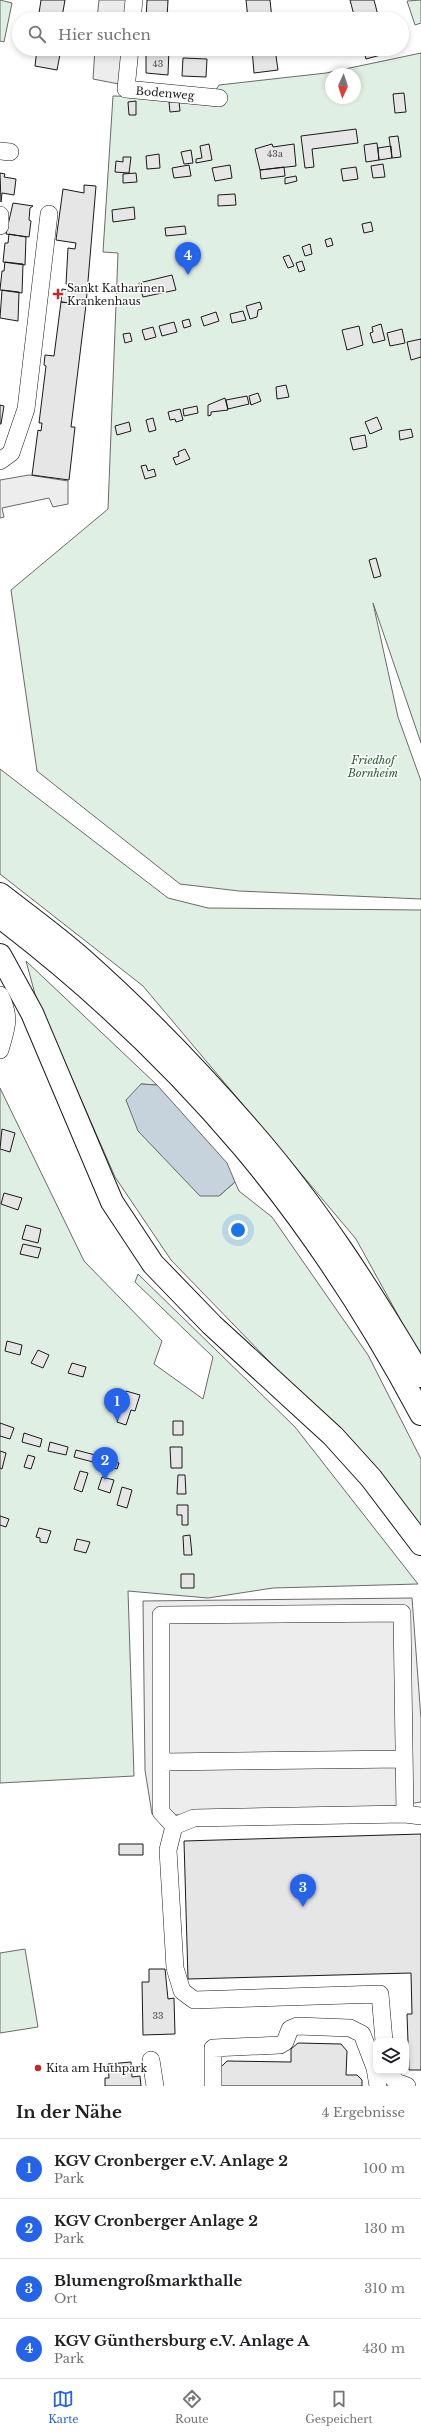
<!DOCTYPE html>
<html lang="de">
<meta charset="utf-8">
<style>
body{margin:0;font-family:"Libre Baskerville",serif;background:#f6f6f6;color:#202124}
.controls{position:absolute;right:12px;bottom:12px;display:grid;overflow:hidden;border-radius:8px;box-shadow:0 2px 6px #0003}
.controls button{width:36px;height:36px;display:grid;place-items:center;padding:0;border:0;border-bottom:1px solid #e0e0e0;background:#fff;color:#202124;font:20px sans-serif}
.compass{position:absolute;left:325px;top:68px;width:36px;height:36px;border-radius:50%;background:#fff;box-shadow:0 2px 6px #0003;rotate:183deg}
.you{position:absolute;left:238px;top:1230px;width:14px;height:14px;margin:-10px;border:3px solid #fff;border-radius:50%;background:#1a73e8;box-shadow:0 0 0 6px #1a73e833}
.badge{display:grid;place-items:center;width:26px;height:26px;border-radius:50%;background:#2563eb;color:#fff;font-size:13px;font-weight:700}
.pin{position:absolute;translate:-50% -33px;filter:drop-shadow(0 1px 2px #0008)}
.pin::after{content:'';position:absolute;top:21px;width:14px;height:12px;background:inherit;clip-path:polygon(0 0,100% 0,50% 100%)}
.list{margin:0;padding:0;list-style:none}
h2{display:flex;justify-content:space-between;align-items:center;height:52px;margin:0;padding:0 16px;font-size:17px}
h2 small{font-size:13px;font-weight:400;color:#757577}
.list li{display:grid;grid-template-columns:26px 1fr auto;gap:12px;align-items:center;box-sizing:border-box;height:60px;padding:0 16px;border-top:1px solid #e0e0e0}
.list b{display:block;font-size:15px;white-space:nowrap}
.list p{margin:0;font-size:13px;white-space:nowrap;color:#757577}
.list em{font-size:13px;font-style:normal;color:#757577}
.icon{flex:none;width:22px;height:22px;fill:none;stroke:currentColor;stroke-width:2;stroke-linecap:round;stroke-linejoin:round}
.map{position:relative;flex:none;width:421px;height:2086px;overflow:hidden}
.search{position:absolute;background:#fff;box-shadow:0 2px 6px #0003;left:12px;right:12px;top:12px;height:44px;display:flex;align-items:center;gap:10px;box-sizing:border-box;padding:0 14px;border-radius:22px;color:#757577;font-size:15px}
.sheet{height:292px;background:#fff}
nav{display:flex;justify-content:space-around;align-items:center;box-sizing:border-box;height:56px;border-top:1px solid #e0e0e0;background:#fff;font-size:11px;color:#757577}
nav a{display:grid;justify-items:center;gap:2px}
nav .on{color:#2563eb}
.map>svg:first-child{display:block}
.green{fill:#e0efe3;stroke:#6a6a6a;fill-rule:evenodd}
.parking{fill:#ededed;stroke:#6a6a6a}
.water{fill:#c6d2dc;stroke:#6a6a6a}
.building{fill:#e6e6e6;stroke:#1a1a1a}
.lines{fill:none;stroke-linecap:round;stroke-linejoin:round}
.minor-casing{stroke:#1a1a1a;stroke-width:18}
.highway-casing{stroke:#1a1a1a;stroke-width:24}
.minor{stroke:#fff;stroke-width:17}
.highway{stroke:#fff;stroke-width:22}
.poi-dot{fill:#c62828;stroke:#fff;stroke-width:1.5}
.labels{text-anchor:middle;stroke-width:3;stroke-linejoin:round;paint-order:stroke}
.number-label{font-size:9px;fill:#4d4d4d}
.street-label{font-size:11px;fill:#1a1a1a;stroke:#fff}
.poi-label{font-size:11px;fill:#1a1a1a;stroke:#fff;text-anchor:start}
.park-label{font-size:11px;font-style:italic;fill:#2b5a34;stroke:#fff}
</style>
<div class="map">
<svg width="421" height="2086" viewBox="0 0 421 2086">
<rect width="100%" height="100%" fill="#fff"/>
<path class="green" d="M0,0l12,3 -8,39 -4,-1z
M421,0v23l-6,2 -8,-24z
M421,53v690l-48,-140 25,114 23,64v118l-182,-8 -59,-7 -143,-113 -26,-181 97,-81 10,-256 -15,-1 10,-156 98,2 8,-13 107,-12zM331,74h24v24h-24z
M0,769l168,129 40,10 213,2v447l-65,-118 -213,-253 -143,-112z
M26,961l131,124 -16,-1 78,112 16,-14 4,9 33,26 96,138 53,104v74l-63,-80 -187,-193 -56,-83 -80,-183z
M0,1088l84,173 78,80 -8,23 49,35 10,-42 -78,-75 3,-8 157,153 123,157 -145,4 -65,10 -80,-7 6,185 -134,7z
M25,1949l13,78 -38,6v-80z"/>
<path class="parking" d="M99,0h30l-1,19h-31z
M95,49h32l-3,36 -31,-6z
M29,475l39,6v23l-15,3 -4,-9 -47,10 2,9 -4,1v-38z
M412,1598l9,121v83l-40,6 -175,8 -54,-2 -7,-44 -2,-169z"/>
<path class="water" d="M141,1084l16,1 70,78 8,19 -16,14h-19l-62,-65 -12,-31z"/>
<path class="building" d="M41,0h24l-3,17 -23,-4z
M147,0h21l-1,19h-21z
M246,0h24l2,19h-24z
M350,0h24l5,19h-24z
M43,14l23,4v1h-24z
M37,49h24l-4,21 -22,-4z
M146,49h23l-1,26 -22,-2z
M252,49h23l3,21 -24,3z
M363,49h24l1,4 -22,6z
M183,58l24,1 -1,18 -24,-1z
M404,93l2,19 -11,1 -2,-19z
M136,101v14h-7l-1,-13z
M179,101l1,10 -10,1 -1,-10z
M356,129l2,14 -46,6 2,18 -9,1 -4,-32z
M398,136l3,21 -9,1 -3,-21z
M377,143l2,17 -13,2 -2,-17z
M209,144l3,16 -16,3v-4l6,-1 -2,-12z
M272,144l1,3 21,-3 2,22 -36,4 -5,-21z
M391,146l1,12 -13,2 -1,-12z
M191,150l2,13 -9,1 -3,-12z
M159,154l1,14 -13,1 -1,-13z
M123,157h8l-2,16 -14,-1 1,-11 7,1z
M383,164l2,13 -12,1 -2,-12z
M189,165l2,11 -17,2 -2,-10z
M230,165l2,13 -17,3 -3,-13z
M284,167l1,9 -24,3 -1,-9z
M356,167l2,12 -15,2 -2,-12z
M0,173l5,1 -1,3 12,2 -2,16 -12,-2 -1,9z
M136,173l1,9 -14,1v-9z
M296,176l1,5 -12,3v-6z
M84,185l12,1 -10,119 -25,-3 1,-13 7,1 1,-6h-4l2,-36 7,1 1,-6 -20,-3 7,-51 21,4z
M235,194l1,11 -18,1v-11z
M13,203l20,3 -3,2 -1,12 2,1 -2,16 -23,-3z
M134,207l1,12 -22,3 -1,-12z
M371,222l2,9 -9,2 -2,-9z
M185,226l1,8 -20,2 -1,-8z
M9,234l17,3 -1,28 -22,-3 2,-19h3z
M331,238l2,7 -6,2 -2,-7z
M310,244l2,10 -7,2 -3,-9z
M289,255l5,11 -6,2 -5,-11z
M302,261l3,9 -6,2 -3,-9z
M5,262l18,2 -1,29 -22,-3 2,-19h2z
M172,275l4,15 -33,7 -4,-14z
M2,290l17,2 -1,29 -18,-3z
M61,302l25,3 -15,122h4l-6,53 -37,-5 6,-45 3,1 1,-8h-3l7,-57 -2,-1 1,-10 9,1z
M260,302l2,7 -4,1 -1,7 -7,2 -4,-13z
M243,311l3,9 -14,3 -2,-9z
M216,312l3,9 -15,5 -3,-9z
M189,319l2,7 -7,2 -2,-7z
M174,322l3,10 -15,4 -3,-10z
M381,324l4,16 -12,3 -3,-10 3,-1 -1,-5z
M359,326l4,19 -16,5 -5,-20z
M153,327l3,10 -11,3 -3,-10z
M402,329l3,14 -15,3 -3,-13z
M130,333l2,8 -7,2 -2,-9z
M421,339v18l-10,3 -4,-18z
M286,385l3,12 -12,2 -1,-12z
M258,393l3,8 -10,4 -2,-9z
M247,396l2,8 -21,5 -2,-9z
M225,398l3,12 -17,2v3l-3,1v-11z
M0,405l4,1 -3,18h-1z
M197,406l1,7 -14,3 -1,-7z
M180,409l3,11 -7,2 -1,-3 -5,1 -2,-8z
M377,417l5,12 -12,5 -5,-12z
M153,418l3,12 -7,2 -3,-12z
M129,422l2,9 -14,4 -2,-9z
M411,429l2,8 -13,3 -1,-9z
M365,435l2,12 -14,3 -3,-12z
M185,449l5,10 -14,6 -3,-7 6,-2 -1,-4z
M146,465l2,6 6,-2 2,7 -11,3 -4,-13z
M376,558l5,18 -7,2 -5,-18z
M2,1129l13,4 -5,19 -10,-3z
M4,1193l18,5 -4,12 -17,-6z
M26,1225l15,4 -3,14 -16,-4z
M23,1244l18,4 -3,10 -18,-4z
M7,1341l15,4 -2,10 -15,-4z
M38,1350l11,5 -6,13 -12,-5z
M72,1363l14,4 -3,10 -15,-4z
M126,1391l14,4 -5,16 -4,-1 -5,15 -9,-3z
M173,1421h10v14h-10z
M0,1423l14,5 -4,11 -10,-3z
M24,1433l18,6 -2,8 -18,-5z
M50,1442l18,5 -2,8 -18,-4z
M170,1447h12v21h-11z
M76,1450l19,5 -2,7 -19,-5z
M0,1451l6,2 -4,16 -2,-1z
M28,1455l7,2 -4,12 -7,-2z
M109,1460l10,3 -2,6 -10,-3z
M80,1471l8,2 -6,19 -8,-3z
M178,1475h7l1,19h-9z
M102,1477l12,3 -4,13 -12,-4z
M122,1487l10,3 -5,18 -10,-3z
M177,1505h11v20h-6v-10h-5z
M0,1516l9,3 -3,8 -6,-2z
M39,1528l12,3 -4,12 -7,-1v-4l-4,-1z
M190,1535l2,20h-8l-1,-19z
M77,1539l13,3 -4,11 -12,-3z
M181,1574h13v14h-13z
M421,1834v236h-12l-2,-56h5l-1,-41 -223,6 -4,-138z
M119,1844h24v11h-24z
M149,1969h16l3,30 6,-1 1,36 -32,1 -1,-53h7z
M298,2043l43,1 6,7 -1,24h11l5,5v6h-142v-18l7,-7 64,1v-13z
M131,2062l1,15 8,-1 1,10h-36v-8h4l-1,-14z"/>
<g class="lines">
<g class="minor-casing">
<path id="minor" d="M132,19l2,-19
M130,49l-4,40 93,9
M0,151l10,1
M0,215v11
M0,461l11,-8 15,-44 23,-195
M0,995c11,23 7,31 0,55
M162,1762l242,-3
M174,1826l-13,-14v-197l241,-2 3,201
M384,2041l-4,-47 -186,6 -12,-9 -7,-23 -7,-118 6,-24 20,-8 211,-4 16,2
M151,2060l4,26
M388,2071l8,11 11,4
M213,2086v-38l67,-3 5,-3 5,-13 7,-3 53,2 12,6 13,34 3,18"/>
</g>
<g class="highway-casing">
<path id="highway" d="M0,894c27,21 56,42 81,64 60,53 116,111 168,171 66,75 121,161 172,247
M0,917c88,67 173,147 244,231 67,80 128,174 177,266
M0,955l32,58 80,189 41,62 59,61 121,111 38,42 50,66"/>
</g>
<use href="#minor" class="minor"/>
<use href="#highway" class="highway"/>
</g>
<g class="poi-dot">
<path d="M56 288h4v4h4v4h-4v4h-4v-4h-4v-4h4z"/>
<circle cx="38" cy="2068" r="4"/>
</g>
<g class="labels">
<g class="number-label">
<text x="158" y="67">43</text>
<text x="275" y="157">43a</text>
<text x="158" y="2019">33</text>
</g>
<g class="street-label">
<text transform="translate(165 93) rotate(5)" y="4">Bodenweg</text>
</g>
<g class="poi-label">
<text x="67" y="292">Sankt Katharinen<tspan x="67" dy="13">Krankenhaus</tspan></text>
<text x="46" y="2072">Kita am Huthpark</text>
</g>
<g class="park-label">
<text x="373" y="764">Friedhof<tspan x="373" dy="13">Bornheim</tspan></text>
</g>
</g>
</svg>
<div class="controls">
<button><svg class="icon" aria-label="layers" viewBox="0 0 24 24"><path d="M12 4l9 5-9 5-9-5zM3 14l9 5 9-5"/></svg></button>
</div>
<svg class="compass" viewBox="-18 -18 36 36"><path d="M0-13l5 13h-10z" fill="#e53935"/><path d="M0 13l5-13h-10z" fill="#757577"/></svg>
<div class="you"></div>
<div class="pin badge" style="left:117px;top:1421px">1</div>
<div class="pin badge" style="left:105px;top:1480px">2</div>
<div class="pin badge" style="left:303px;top:1907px">3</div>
<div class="pin badge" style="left:188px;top:275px">4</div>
<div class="search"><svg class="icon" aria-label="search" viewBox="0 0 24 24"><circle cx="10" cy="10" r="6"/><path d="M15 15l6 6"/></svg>Hier suchen</div>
</div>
<section class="sheet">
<h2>In der Nähe<small>4 Ergebnisse</small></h2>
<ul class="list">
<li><span class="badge">1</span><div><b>KGV Cronberger e.V. Anlage 2</b><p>Park</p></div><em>100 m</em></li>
<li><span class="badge">2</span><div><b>KGV Cronberger Anlage 2</b><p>Park</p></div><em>130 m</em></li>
<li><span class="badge">3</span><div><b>Blumengroßmarkthalle</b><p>Ort</p></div><em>310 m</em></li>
<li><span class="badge">4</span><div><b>KGV Günthersburg e.V. Anlage A</b><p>Park</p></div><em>430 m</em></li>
</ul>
</section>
<nav>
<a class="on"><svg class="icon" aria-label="map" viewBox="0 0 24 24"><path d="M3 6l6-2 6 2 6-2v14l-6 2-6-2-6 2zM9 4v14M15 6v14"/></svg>Karte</a>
<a><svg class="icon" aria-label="directions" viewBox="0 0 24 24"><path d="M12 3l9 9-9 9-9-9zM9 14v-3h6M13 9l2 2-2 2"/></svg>Route</a>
<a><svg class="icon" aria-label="saved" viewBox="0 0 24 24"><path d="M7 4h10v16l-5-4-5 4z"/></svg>Gespeichert</a>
</nav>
